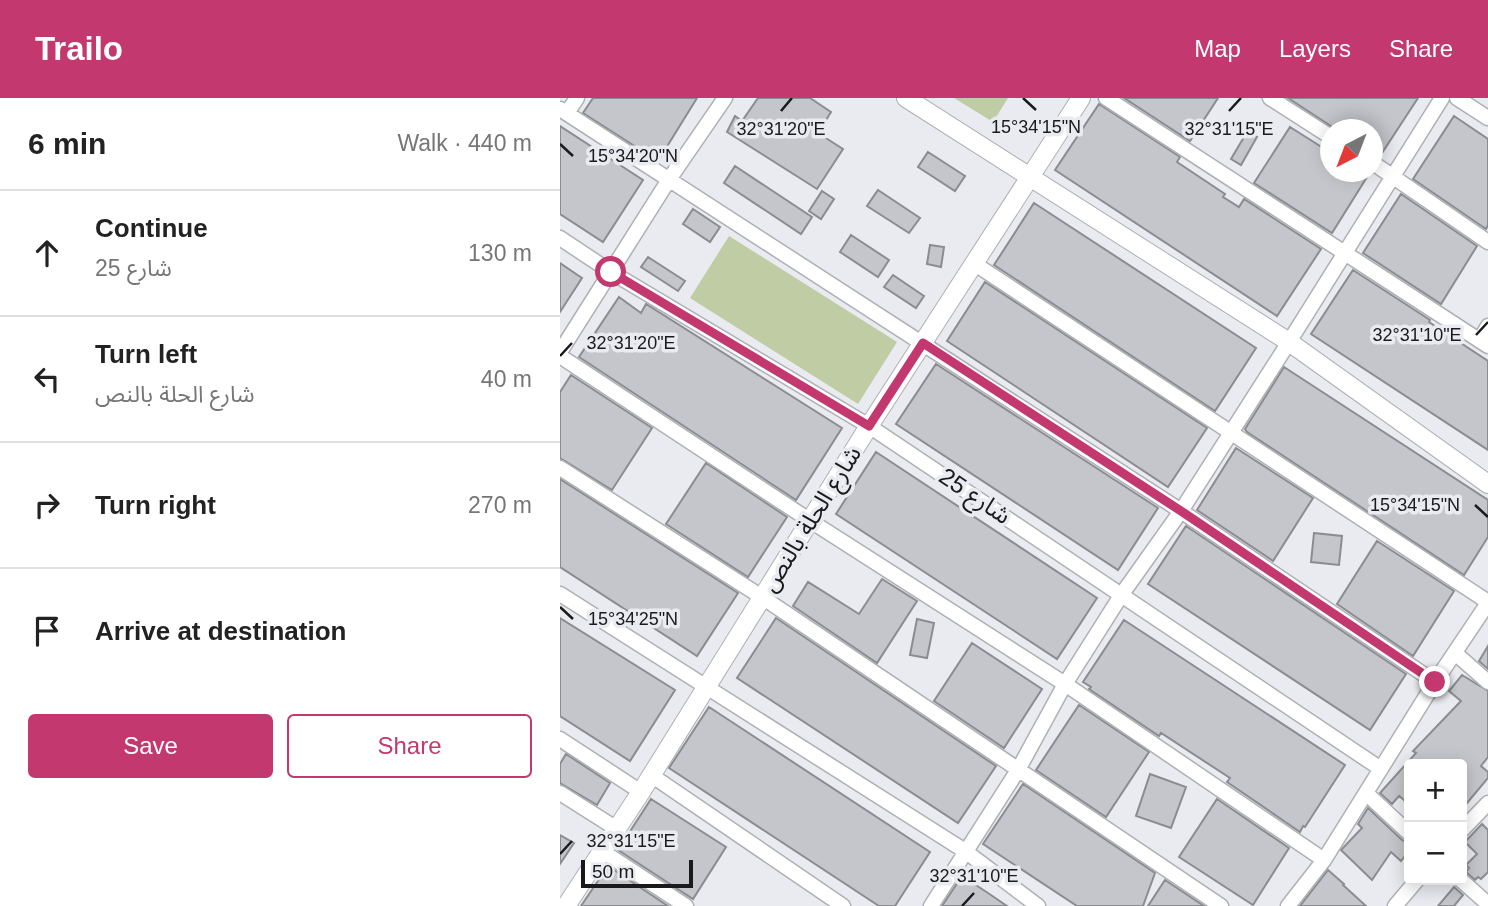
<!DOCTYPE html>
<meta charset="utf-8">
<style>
body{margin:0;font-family:Helvetica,"Noto Sans Arabic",sans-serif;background:#f2f2f2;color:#222}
.controls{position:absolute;right:21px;bottom:21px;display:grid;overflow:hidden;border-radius:7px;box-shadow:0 4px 18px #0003}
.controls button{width:63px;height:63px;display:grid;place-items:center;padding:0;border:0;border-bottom:2px solid #e0e0e0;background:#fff;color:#222;font:35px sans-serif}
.compass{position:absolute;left:760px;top:21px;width:63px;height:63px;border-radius:50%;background:#fff;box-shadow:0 4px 18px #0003;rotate:222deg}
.scale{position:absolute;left:21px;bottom:18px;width:112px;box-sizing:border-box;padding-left:7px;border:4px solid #1a1a1c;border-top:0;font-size:19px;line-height:24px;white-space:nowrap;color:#1a1a1c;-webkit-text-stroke:5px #eaebf0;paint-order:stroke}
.stop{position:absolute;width:21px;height:21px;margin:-16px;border:5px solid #c3386e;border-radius:50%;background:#fff}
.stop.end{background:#c3386e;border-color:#fff;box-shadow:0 2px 7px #0008}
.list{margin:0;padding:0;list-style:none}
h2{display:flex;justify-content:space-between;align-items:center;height:91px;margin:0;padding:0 28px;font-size:30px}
h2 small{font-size:23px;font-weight:400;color:#767676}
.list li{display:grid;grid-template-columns:46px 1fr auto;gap:21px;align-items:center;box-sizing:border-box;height:126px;padding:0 28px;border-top:2px solid #e0e0e0}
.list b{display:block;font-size:26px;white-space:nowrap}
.list p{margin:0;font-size:23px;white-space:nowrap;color:#767676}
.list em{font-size:23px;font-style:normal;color:#767676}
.actions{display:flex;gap:14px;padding:21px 28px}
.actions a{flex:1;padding:16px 0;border:2px solid #c3386e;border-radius:7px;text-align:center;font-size:24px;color:#c3386e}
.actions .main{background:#c3386e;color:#fff}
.icon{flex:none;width:38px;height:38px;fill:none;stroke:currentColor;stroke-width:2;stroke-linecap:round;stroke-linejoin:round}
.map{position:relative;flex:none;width:928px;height:808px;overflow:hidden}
header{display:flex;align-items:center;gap:42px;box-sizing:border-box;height:98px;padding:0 35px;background:#c3386e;color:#fff}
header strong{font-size:33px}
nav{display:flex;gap:38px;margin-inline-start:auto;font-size:24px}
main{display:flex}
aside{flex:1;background:#fff}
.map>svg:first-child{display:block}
.pitch{fill:#bfcca4}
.building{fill:#c5c6cb;stroke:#8b8c91;stroke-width:2}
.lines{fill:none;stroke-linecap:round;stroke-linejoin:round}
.minor-casing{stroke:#afb0b5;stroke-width:17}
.tertiary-casing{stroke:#afb0b5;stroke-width:20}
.minor{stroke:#fff;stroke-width:14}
.tertiary{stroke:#fff;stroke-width:18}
.route{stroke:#c3386e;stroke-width:9}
.ticks{fill:none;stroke:#1a1a1c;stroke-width:2.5}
.labels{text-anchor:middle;stroke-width:7;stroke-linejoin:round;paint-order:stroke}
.street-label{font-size:24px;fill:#1a1a1c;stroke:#eaebf0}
.ticks-label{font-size:18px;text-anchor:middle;fill:#1a1a1c;stroke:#eaebf0;stroke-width:7;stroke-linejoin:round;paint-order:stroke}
</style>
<header>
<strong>Trailo</strong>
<nav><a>Map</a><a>Layers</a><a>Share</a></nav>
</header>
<main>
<aside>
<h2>6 min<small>Walk · 440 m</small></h2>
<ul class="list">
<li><svg class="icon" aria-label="ahead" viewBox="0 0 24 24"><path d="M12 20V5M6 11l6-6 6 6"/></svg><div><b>Continue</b><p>شارع 25</p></div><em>130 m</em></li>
<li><svg class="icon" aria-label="left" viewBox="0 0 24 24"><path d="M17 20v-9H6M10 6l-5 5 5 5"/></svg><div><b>Turn left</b><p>شارع الحلة بالنص</p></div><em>40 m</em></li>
<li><svg class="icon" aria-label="right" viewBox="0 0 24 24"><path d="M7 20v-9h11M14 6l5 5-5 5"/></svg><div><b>Turn right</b></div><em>270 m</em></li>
<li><svg class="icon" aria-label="arrive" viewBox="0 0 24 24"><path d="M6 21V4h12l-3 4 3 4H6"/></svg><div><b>Arrive at destination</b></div></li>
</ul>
<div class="actions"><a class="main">Save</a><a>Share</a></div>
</aside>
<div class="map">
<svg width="928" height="808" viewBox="0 0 928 808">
<rect width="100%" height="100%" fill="#eaebf0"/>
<path class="pitch" d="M394,0h54l-15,24z
M169,138l168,106 -39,62 -168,-106z"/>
<path class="building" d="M33,0h104l-39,63 -75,-48z
M198,0h52l21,14 -13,21 25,16 -26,40 -90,-57 8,-16 7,5z
M564,0h94l-28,43z
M728,0h130l-38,58 -7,-2v-24h-36z
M539,6l81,53 -3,5 48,32 -2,3 16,10 5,-8 77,50 -44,67 -222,-146z
M894,18l34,23v86l-2,4 -73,-50z
M0,28l83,54 -40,62 -43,-28z
M730,29l41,26v19h28l8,5 -35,56 -78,-50z
M687,34l10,5 -16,28 -10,-6z
M368,54l37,24 -10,15 -37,-24z
M175,68l77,51 -11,17 -77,-51z
M318,92l42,28 -11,15 -42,-27z
M262,93l12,8 -13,20 -12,-8z
M841,96l76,52 -36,58 -78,-51z
M474,105l222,145 -41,63 -221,-146z
M133,111l27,18 -10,15 -27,-18z
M291,137l38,25 -11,17 -38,-25z
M370,147l14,2 -3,20 -14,-3z
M88,159l37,24 -7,10 -37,-24z
M0,165l22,15 -22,34z
M793,172l77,50 -1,2 59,39v89l-177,-116z
M333,177l31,21 -8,12 -32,-21z
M425,184l222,146 -39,59 -221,-146z
M59,199l22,16 5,-9 196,124 -46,72 -217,-143z
M376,266l222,144 -40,62 -222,-146z
M724,269l204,133v37l-24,38 -217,-143 -2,-3z
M11,277l81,53 -40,62 -52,-32v-66z
M676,350l77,50 -40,63 -76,-51z
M316,354l221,146 -40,61 -221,-145z
M146,365l81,54 -39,60 -82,-53z
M0,381l178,114 -41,63 -137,-89z
M626,428l220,148 -36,56 -222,-146z
M754,435l28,3 -3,29 -28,-3z
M817,443l77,50 -41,65 -76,-52z
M322,481l35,22 -40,62 -84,-57 15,-24 51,32z
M0,520l115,72 -45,71 -70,-45z
M216,520l220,148 -38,57 -221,-145z
M357,521l17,4 -7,35 -17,-3z
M564,522l221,145 -40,62 -2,-1 -3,6 -73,-50 3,-4 -69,-45 -2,3 -70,-47 2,-2 -8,-5z
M412,545l70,46 -38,59 -70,-47z
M928,548v23l-9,-8z
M902,577l26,16v66l-7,9 7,6v6l-26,31v-45h-53v40l-10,-8 -7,8 -12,-11 36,-40 -3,-2 48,-50 -12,-10z
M519,607l70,47 -43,65 -70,-47z
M149,609l221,145 -35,54h-16l-210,-138z
M6,656l44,29 -13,22 -37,-22v-19z
M590,676l36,13 -15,41 -35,-12z
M463,686l132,89 -12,33h-66l-94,-62z
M91,701l75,48 -33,52 -75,-49z
M657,701l72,49 -36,57 -74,-48z
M808,710l34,32 7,3v8l-8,10 -10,-9 -19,28 -31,-30 21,-22 -4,-4z
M922,726l6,6v42l-7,7 -3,-2 -3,3 -9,-8 3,-4 -3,-3 11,-11 -12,-12z
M0,737l14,8 -14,21z
M48,768l60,40h-87z
M768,772l16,14 -1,1 23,21h-66z
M402,778l23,15 22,15h-65z
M605,782l39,26h-56z
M894,789l9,8 -9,11h-16z"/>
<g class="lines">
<g class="minor-casing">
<path id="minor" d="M546,0l382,248
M710,0l61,39
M897,0l31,20
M0,11l621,402 254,171
M7,15l10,-15
M813,65l115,79
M0,140l51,34 258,154 512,343
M415,166l513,338
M920,242l8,-14
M0,254l110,-174 55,-80
M0,258l249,164 256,164 259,176
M0,370l202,129 459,309
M0,496l405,257 73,55
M895,555l33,29
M0,641l81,53
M91,677l192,131
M0,695l57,36
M806,695l43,40
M902,732l26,-27
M42,753l84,55
M901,782l27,24
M371,808l87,-136 47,-86 57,-90 59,-83 108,-169 153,-244
M728,808l36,-46 111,-178 53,-79
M835,808l22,-26"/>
</g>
<g class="tertiary-casing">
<path id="tertiary" d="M346,0l383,244 199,142
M6,808l75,-114 228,-366 212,-328"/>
</g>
<use href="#minor" class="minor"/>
<use href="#tertiary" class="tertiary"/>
</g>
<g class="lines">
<path class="route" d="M51,174l258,154 54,-83 258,168 254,171"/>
</g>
<path class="ticks" d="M463,0l13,12M221,13l11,-13M669,13l12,-13M0,46l13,12M916,237l12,-13M0,258l12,-13M915,407l13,12M0,509l13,12M0,756l12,-13M402,808l12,-13"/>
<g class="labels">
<g class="street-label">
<text transform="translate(415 398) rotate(34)" y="8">شارع 25</text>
<text transform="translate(251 421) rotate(-58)" y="8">شارع الحلة بالنص</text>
</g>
</g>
<g class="ticks-label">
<text x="476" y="35">15°34'15"N</text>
<text x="221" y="37">32°31'20"E</text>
<text x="669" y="37">32°31'15"E</text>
<text x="73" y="64">15°34'20"N</text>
<text x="857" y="243">32°31'10"E</text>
<text x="71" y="251">32°31'20"E</text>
<text x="855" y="413">15°34'15"N</text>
<text x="73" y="527">15°34'25"N</text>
<text x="71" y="749">32°31'15"E</text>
<text x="414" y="784">32°31'10"E</text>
</g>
</svg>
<div class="controls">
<button>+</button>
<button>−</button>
</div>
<svg class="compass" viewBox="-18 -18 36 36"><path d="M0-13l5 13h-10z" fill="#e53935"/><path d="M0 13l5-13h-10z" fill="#767676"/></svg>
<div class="scale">50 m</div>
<div class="stop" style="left:51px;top:174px"></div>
<div class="stop end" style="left:875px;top:584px"></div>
</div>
</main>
